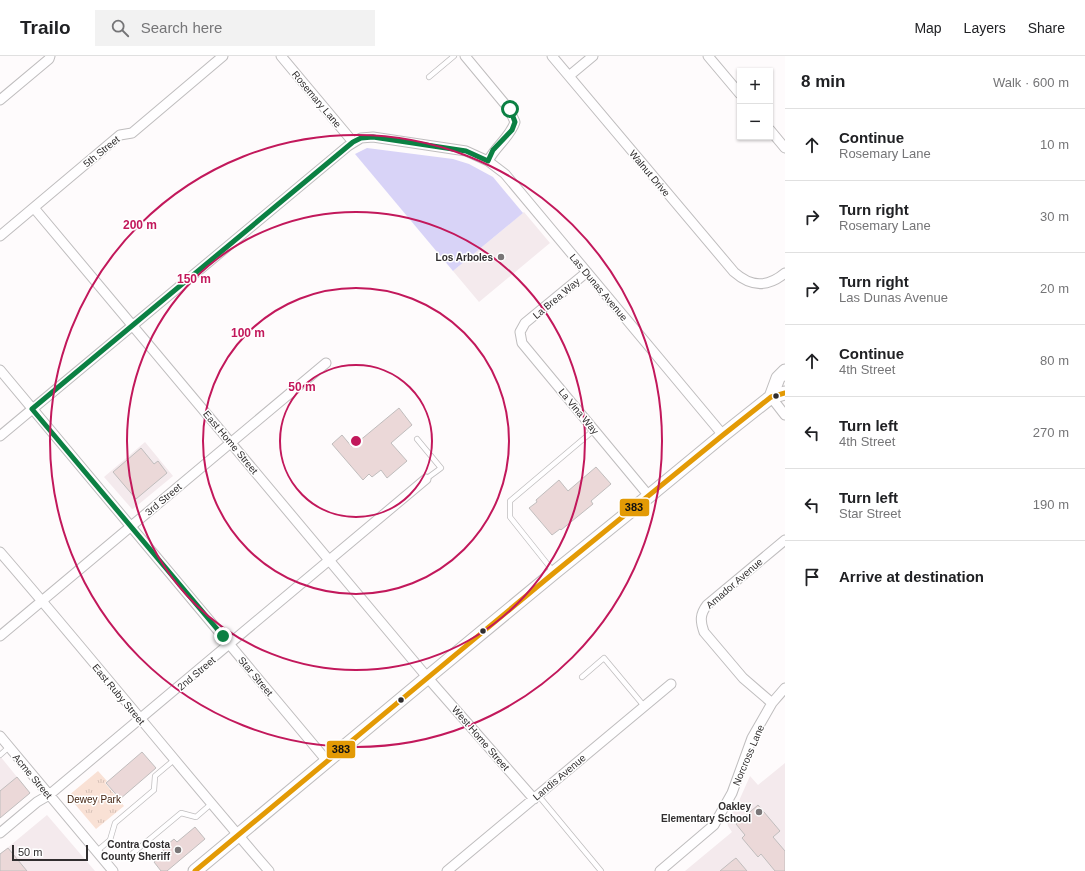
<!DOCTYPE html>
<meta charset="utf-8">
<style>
body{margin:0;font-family:Arial,sans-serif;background:#f2f2f2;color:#202124}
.controls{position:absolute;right:12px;top:12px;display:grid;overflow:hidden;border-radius:0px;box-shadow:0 1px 3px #0004}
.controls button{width:36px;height:36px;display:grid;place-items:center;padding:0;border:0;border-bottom:1px solid #e0e0e0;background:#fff;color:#202124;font:20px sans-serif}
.scale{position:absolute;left:12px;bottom:10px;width:76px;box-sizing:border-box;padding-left:4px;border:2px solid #312e2f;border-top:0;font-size:11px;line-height:14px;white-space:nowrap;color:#312e2f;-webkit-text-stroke:3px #fff;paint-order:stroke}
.stop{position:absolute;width:12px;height:12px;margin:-9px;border:3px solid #0b8043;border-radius:50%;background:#fff}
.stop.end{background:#0b8043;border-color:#fff;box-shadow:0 1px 4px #0008}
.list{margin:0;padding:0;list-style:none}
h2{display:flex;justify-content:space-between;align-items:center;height:52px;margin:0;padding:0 16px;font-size:17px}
h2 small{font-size:13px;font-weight:400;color:#757577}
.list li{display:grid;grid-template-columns:26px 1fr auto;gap:12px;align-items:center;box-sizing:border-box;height:72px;padding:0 16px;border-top:1px solid #e0e0e0}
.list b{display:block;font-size:15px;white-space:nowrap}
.list p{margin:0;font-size:13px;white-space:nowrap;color:#757577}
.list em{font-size:13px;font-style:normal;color:#757577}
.icon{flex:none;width:22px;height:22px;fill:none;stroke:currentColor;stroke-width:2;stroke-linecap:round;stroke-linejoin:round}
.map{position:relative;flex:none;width:785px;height:815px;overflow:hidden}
header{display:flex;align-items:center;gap:24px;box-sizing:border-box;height:56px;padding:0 20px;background:#fff;border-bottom:1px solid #e0e0e0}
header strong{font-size:19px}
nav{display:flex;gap:22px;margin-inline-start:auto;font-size:14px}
.search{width:280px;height:36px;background:#f2f2f2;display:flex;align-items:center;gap:10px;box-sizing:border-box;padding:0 14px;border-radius:0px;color:#757577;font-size:15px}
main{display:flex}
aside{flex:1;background:#fff}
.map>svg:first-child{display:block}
.built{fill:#f4eaed}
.park{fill:url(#park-tufts)}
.water{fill:#d8d3f7}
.building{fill:#ebd8d8;stroke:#c0bdbd}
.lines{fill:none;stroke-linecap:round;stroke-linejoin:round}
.lane-casing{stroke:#bfbdbe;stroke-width:6}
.street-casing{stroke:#bfbdbe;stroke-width:11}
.secondary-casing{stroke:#bfbdbe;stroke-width:15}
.lane{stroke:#fffeff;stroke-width:4.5}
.street{stroke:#fffeff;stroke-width:9}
.secondary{stroke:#fffeff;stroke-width:13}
.bus-1-casing{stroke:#fff;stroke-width:8}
.bus-1{stroke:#e39a05;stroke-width:5}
.route{stroke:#0b8043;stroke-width:5}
.ring{fill:none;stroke:#c2185b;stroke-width:2}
.poi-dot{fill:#797677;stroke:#fff;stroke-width:1.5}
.bus-dot{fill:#312e2f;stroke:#fff;stroke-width:1.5}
.labels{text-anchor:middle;stroke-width:3;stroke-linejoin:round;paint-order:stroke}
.street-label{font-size:10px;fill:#312e2f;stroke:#fff}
.poi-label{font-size:10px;font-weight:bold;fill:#312e2f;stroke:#fff;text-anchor:end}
.park-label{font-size:10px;fill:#43220e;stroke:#fff}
.centre{fill:#c2185b;stroke:#fff;stroke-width:2}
.ring-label{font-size:12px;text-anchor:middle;font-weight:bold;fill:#c2185b;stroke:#fff;stroke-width:3;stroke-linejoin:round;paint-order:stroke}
.line-badge{stroke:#fff;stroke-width:1.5}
.pale-badge-label{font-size:11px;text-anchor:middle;font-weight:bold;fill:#111}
</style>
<header>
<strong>Trailo</strong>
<div class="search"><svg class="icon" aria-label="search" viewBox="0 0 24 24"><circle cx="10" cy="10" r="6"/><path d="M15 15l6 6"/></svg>Search here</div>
<nav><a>Map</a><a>Layers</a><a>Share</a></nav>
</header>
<main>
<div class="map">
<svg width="785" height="815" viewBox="0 0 785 815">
<defs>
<pattern id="park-tufts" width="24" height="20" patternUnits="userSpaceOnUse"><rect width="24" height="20" fill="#f9e1d5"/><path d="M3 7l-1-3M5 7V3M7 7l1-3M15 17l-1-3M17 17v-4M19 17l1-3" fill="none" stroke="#d6c1b7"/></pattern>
</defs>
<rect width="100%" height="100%" fill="#fefbfc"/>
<path class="built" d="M524,156l26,31 -71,59 -26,-31z
M145,386l28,34 -40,33h-1l-28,-32z
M0,700l30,37 -30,25z
M785,707v108h-100l47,-39 -4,-6 -1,-5 11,-18 12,-27 8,9z
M47,759l48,56h-95v-17z"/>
<path class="park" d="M98,715l9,10 -2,2 19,23 -28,23 -28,-33z"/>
<path class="water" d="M367,92l86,11 16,5 24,13 30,36 -70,58 -98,-117z"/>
<path class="building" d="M399,352l13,17 -21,18 16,18 -20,17 -6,-8 -9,7 -3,-3 -6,6 -31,-36 10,-9 10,12z
M141,392l13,16 4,-3 9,12 -31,26 -23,-27z
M596,411l15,17 -20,17 2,3 -32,26 -1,-1 -8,6 -23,-27 8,-6 -1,-2 23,-20 9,11z
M142,696l14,16 -36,31 -14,-16z
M17,721l13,16 -30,25v-27z
M758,749l22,26 -7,6 12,14v20h-10l-14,-17 -3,3 -16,-19 3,-3 -9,-11z
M195,771l10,12 -38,32h-6l-7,-9 11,-10 -3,-3 12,-10 3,3z
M8,792l19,23h-27v-17z
M736,802l11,13h-27l12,-10z"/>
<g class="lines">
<g class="lane-casing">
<path id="lane" d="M429,21l25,-21
M417,383l24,29 -15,11
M553,515l-43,-54v-16l84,-71
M582,621l22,-19 40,48
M0,699l9,-8
M538,739l63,76
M97,795l13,-11 5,-17 39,-33 1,-14 19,-16
M133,797l48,-40 15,4 15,-13"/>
</g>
<g class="street-casing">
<path id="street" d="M281,0l72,86
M465,0l44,53 6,13c-5,15 -19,24 -27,39
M552,0l182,216c17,15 33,16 51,1
M708,0l32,38
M569,20l24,-20
M0,44l49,-41 1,-3
M770,74l15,18
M34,152l393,469 107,122
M0,180l120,-101 12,-2 91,-77
M587,216l-62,51 -5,9 2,11 127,153
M0,314l327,391
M771,341l14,18
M0,380l348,-290 13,-8 12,-1 93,14 22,10 17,13 218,261
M0,496c91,105 178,214 269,319
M0,580l326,-273
M772,647l-29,-25 -39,-46c-4,-11 -4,-18 3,-27l78,-65
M0,680l113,135
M0,777l37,-31 12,-7 377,-316
M447,815l224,-187
M660,815l54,-46 18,-32 20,-55 20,-35 13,-15"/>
</g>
<g class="secondary-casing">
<path id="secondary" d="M771,341l7,-19 7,-7
M195,815l239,-199 121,-100 94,-76 74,-61 48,-38 14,-4"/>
</g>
<use href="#lane" class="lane"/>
<use href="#street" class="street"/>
<use href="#secondary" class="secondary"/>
<g class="bus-1-casing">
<path id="bus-1" d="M195,815l360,-299 168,-137 48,-38 14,-4"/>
</g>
<use href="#bus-1" class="bus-1"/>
</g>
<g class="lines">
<path class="route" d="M223,580l-191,-227 321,-267 8,-4 12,-1 93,14 22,10 5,-11 19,-20 3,-8 -5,-13"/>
</g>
<g class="ring">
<circle cx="356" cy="385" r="76"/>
<circle cx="356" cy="385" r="153"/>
<circle cx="356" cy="385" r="229"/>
<circle cx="356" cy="385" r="306"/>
</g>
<g class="poi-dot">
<circle cx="501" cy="201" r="4"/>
<circle cx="759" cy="756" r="4"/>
<circle cx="178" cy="794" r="4"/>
</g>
<g class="bus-dot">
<circle cx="776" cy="340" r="3.5"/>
<circle cx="483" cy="575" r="3.5"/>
<circle cx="401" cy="644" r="3.5"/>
</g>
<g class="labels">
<g class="street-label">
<text transform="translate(317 43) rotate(50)" y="4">Rosemary Lane</text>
<text transform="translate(101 95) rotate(-39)" y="4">5th Street</text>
<text transform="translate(650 117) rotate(50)" y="4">Walnut Drive</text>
<text transform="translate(599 231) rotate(50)" y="4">Las Dunas Avenue</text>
<text transform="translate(556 242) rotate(-40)" y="4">La Brea Way</text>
<text transform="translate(579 355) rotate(50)" y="4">La Vina Way</text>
<text transform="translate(231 386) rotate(50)" y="4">East Home Street</text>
<text transform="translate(163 443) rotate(-40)" y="4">3rd Street</text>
<text transform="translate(734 527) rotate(-41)" y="4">Amador Avenue</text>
<text transform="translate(196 617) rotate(-40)" y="4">2nd Street</text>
<text transform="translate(256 620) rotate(50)" y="4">Star Street</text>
<text transform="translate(119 638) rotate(50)" y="4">East Ruby Street</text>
<text transform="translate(481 682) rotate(49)" y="4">West Home Street</text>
<text transform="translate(748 699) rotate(-67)" y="4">Norcross Lane</text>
<text transform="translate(33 720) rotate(50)" y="4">Acme Street</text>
<text transform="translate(559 721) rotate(-40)" y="4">Landis Avenue</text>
</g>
<g class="poi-label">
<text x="493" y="205">Los Arboles</text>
<text x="751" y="754">Oakley<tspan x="751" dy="12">Elementary School</tspan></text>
<text x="170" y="792">Contra Costa<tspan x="170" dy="12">County Sheriff</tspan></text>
</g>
<g class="park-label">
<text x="94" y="747">Dewey Park</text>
</g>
</g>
<circle cx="356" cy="385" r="6" class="centre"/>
<g class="ring-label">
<text x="140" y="173">200 m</text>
<text x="194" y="227">150 m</text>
<text x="248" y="281">100 m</text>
<text x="302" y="335">50 m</text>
</g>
<g class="line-badge">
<rect x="619" y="442" width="31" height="19" rx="4" fill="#e39a05"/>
<rect x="326" y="684" width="30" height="19" rx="4" fill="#e39a05"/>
</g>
<g class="pale-badge-label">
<text x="634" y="455">383</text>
<text x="341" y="697">383</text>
</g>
</svg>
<div class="controls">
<button>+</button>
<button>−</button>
</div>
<div class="scale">50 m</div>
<div class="stop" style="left:510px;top:53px"></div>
<div class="stop end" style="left:223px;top:580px"></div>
</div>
<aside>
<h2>8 min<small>Walk · 600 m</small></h2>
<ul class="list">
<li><svg class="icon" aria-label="ahead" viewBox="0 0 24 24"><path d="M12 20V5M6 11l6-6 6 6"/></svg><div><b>Continue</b><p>Rosemary Lane</p></div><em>10 m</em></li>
<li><svg class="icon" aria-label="right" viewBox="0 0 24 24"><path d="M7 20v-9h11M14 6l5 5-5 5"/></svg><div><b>Turn right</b><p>Rosemary Lane</p></div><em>30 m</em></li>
<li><svg class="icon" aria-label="right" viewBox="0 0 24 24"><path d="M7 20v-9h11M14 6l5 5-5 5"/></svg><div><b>Turn right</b><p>Las Dunas Avenue</p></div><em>20 m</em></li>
<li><svg class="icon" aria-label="ahead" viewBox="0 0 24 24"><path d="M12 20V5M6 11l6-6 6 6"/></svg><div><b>Continue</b><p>4th Street</p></div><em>80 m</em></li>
<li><svg class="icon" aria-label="left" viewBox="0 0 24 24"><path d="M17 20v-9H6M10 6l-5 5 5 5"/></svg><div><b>Turn left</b><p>4th Street</p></div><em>270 m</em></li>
<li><svg class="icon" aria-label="left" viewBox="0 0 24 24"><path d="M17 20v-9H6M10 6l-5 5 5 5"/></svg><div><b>Turn left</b><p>Star Street</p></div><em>190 m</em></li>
<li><svg class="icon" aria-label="arrive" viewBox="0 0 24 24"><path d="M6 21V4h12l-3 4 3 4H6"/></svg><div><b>Arrive at destination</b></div></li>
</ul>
</aside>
</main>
